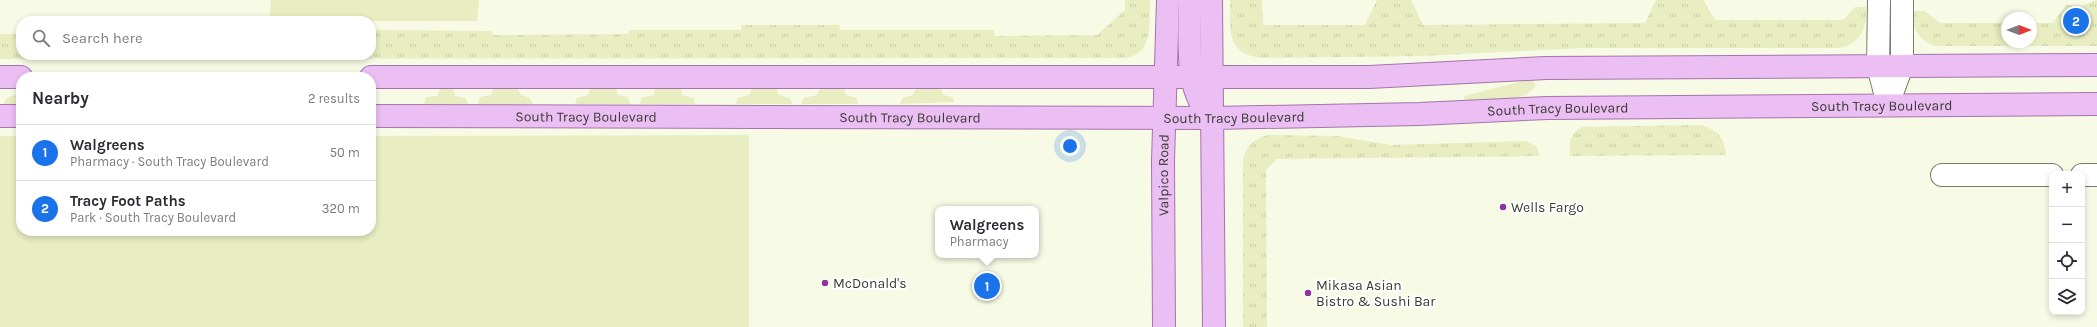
<!DOCTYPE html>
<meta charset="utf-8">
<style>
body{margin:0;font-family:Karla,sans-serif;background:#f2f2f3;color:#2b2b33}
.controls{position:absolute;right:12px;bottom:12px;display:grid;overflow:hidden;border-radius:8px;box-shadow:0 2px 6px #0003}
.controls button{width:36px;height:36px;display:grid;place-items:center;padding:0;border:0;border-bottom:1px solid #e1e1e2;background:#fff;color:#2b2b33;font:20px sans-serif}
.compass{position:absolute;left:2001px;top:12px;width:36px;height:36px;border-radius:50%;background:#fff;box-shadow:0 2px 6px #0003;rotate:90deg}
.you{position:absolute;left:1070px;top:146px;width:14px;height:14px;margin:-10px;border:3px solid #fff;border-radius:50%;background:#1a73e8;box-shadow:0 0 0 6px #1a73e833}
.badge{display:grid;place-items:center;width:26px;height:26px;border-radius:50%;background:#1a73e8;color:#fff;font-size:13px;font-weight:700}
.pin{position:absolute;translate:-50% -50%;border:2px solid #fff;box-shadow:0 1px 4px #0006}
.popup{position:absolute;left:935px;top:206px;width:104px;height:52px;box-sizing:border-box;display:grid;place-content:center;border-radius:8px;background:#fff;filter:drop-shadow(0 1px 3px #0005);font-size:13px;white-space:nowrap;color:#7c7c81}
.popup b{font-size:15px;color:#2b2b33}
.popup::after{content:'';position:absolute;left:50%;top:100%;margin-left:-8px;border:8px solid transparent;border-top-color:#fff}
.list{margin:0;padding:0;list-style:none}
h2{display:flex;justify-content:space-between;align-items:center;height:52px;margin:0;padding:0 16px;font-size:17px}
h2 small{font-size:13px;font-weight:400;color:#7c7c81}
.list li{display:grid;grid-template-columns:26px 1fr auto;gap:12px;align-items:center;box-sizing:border-box;height:56px;padding:0 16px;border-top:1px solid #e1e1e2}
.list b{display:block;font-size:15px;white-space:nowrap}
.list p{margin:0;font-size:13px;white-space:nowrap;color:#7c7c81}
.list em{font-size:13px;font-style:normal;color:#7c7c81}
.icon{flex:none;width:22px;height:22px;fill:none;stroke:currentColor;stroke-width:2;stroke-linecap:round;stroke-linejoin:round}
.map{position:relative;flex:none;width:2097px;height:327px;overflow:hidden}
.search{position:absolute;background:#fff;box-shadow:0 2px 6px #0003;left:16px;top:16px;width:360px;height:44px;display:flex;align-items:center;gap:10px;box-sizing:border-box;padding:0 14px;border-radius:16px;color:#7c7c81;font-size:15px}
.panel{position:absolute;background:#fff;box-shadow:0 2px 6px #0003;left:16px;top:72px;width:360px;height:164px;border-radius:16px}
.map>svg:first-child{display:block}
.green{fill:#e8eec1}
.park{fill:url(#park-tufts)}
.lines{fill:none;stroke-linecap:round;stroke-linejoin:round}
.minor-casing{stroke:#7b7d6a;stroke-width:24}
.major-casing{stroke:#a574ac;stroke-width:24}
.minor{stroke:#fff;stroke-width:22}
.major{stroke:#ebbef4;stroke-width:22}
.poi-dot{fill:#8d339e;stroke:#fff;stroke-width:1.5}
.labels{text-anchor:middle;stroke-width:4;stroke-linejoin:round;paint-order:stroke}
.street-label{font-size:14px;fill:#3b3c33;stroke:#fff}
.poi-label{font-size:14px;fill:#3b3c33;stroke:#fff;text-anchor:start}
</style>
<div class="map">
<svg width="2097" height="327" viewBox="0 0 2097 327">
<defs>
<pattern id="park-tufts" width="24" height="20" patternUnits="userSpaceOnUse"><rect width="24" height="20" fill="#e8eec1"/><path d="M3 7l-1-3M5 7V3M7 7l1-3M15 17l-1-3M17 17v-4M19 17l1-3" fill="none" stroke="#c8cda6"/></pattern>
</defs>
<rect width="100%" height="100%" fill="#f7fae5"/>
<path class="green" d="M271,0h208l-2,21h-208z
M1523,81h10l3,5 -10,9 -9,3 -52,3 -1,-5z
M17,89h4v15h-17l2,-6 9,-3z
M440,89h13l2,7 11,2 2,6h-44l2,-7 11,-1z
M493,89h25l3,6 9,3 3,6h-55l2,-7 11,-2z
M590,89h26l2,6 10,2 2,7h-55l2,-6 11,-3z
M655,89h26l1,6 12,3 1,6h-55l1,-6 13,-3z
M752,89h25l1,5 11,4 4,6h-58l3,-6 11,-3z
M820,89h24l2,6 11,3 1,6h-57l3,-6 13,-3z
M916,89h25l2,6 9,2 3,5 -55,2 2,-6 11,-3z
M749,135v192h-749v-191h21v95h350v-95z"/>
<path class="park" d="M1125,0h25c-1,23 4,52 -23,58l-1127,1v-25h21v21h350v-25l121,1 1,4 136,-1v-4h112v-5h98l1,5h154l1,6 102,-1 28,-25z
M1230,0h32l1,25h102l12,-25h34l12,25 222,-2 11,-23h47l12,20h128l12,-13h11c1,22 -5,36 -27,41h-257l-161,8 -160,2c-36,-5 -31,-29 -31,-58z
M2097,0v46h-161c-18,-5 -23,-18 -24,-35h13l15,12h67v19h24v-19h22l13,-18 16,1z
M1701,125c16,4 24,14 25,30l-156,1c-1,-13 0,-23 12,-29z
M1269,135l68,1 54,9 135,-4 11,6 3,9 -263,3 -11,11 1,157h-24v-167c3,-15 12,-22 26,-25z"/>
<g class="lines">
<g class="minor-casing">
<path id="minor" d="M1879,0l-1,66 10,38
M1888,104l14,-38v-66
M1942,175h110
M2082,175h15"/>
</g>
<g class="major-casing">
<g id="major">
<path d="M1190,0c0,33 -7,97 24,118"/>
<path d="M1211,0l3,327"/>
<path d="M0,77h21"/>
<path d="M371,77h998l177,-9 551,-3"/>
<path d="M0,116h21"/>
<path id="s1" d="M371,116l843,2 205,-4 128,-6 550,-4"/>
<path id="s2" d="M1164,327l-1,-166 5,-161"/>
</g>
</g>
<use href="#minor" class="minor"/>
<use href="#major" class="major"/>
</g>
<g class="poi-dot">
<circle cx="1503" cy="207" r="4"/>
<circle cx="825" cy="283" r="4"/>
<circle cx="1308" cy="293" r="4"/>
</g>
<g class="labels">
<g class="street-label">
<text dy="5" stroke="none"><textPath href="#s1" startOffset="1511">South Tracy Boulevard</textPath></text>
<text dy="5" stroke="none"><textPath href="#s1" startOffset="1187">South Tracy Boulevard</textPath></text>
<text dy="5" stroke="none"><textPath href="#s1" startOffset="215">South Tracy Boulevard</textPath></text>
<text dy="5" stroke="none"><textPath href="#s1" startOffset="539">South Tracy Boulevard</textPath></text>
<text dy="5" stroke="none"><textPath href="#s1" startOffset="863">South Tracy Boulevard</textPath></text>
<text dy="5" stroke="none"><textPath href="#s2" startOffset="152">Valpico Road</textPath></text>
</g>
<g class="poi-label">
<text x="1511" y="212">Wells Fargo</text>
<text x="833" y="288">McDonald's</text>
<text x="1316" y="290">Mikasa Asian<tspan x="1316" dy="16">Bistro &amp; Sushi Bar</tspan></text>
</g>
</g>
</svg>
<div class="controls">
<button>+</button>
<button>−</button>
<button><svg class="icon" aria-label="locate" viewBox="0 0 24 24"><circle cx="12" cy="12" r="6"/><path d="M12 2v4M12 18v4M2 12h4M18 12h4"/></svg></button>
<button><svg class="icon" aria-label="layers" viewBox="0 0 24 24"><path d="M12 4l9 5-9 5-9-5zM3 14l9 5 9-5"/></svg></button>
</div>
<svg class="compass" viewBox="-18 -18 36 36"><path d="M0-13l5 13h-10z" fill="#e53935"/><path d="M0 13l5-13h-10z" fill="#7c7c81"/></svg>
<div class="you"></div>
<div class="pin badge" style="left:987px;top:286px">1</div>
<div class="popup"><b>Walgreens</b>Pharmacy</div>
<div class="pin badge" style="left:2076px;top:21px">2</div>
<div class="search"><svg class="icon" aria-label="search" viewBox="0 0 24 24"><circle cx="10" cy="10" r="6"/><path d="M15 15l6 6"/></svg>Search here</div>
<section class="panel">
<h2>Nearby<small>2 results</small></h2>
<ul class="list">
<li><span class="badge">1</span><div><b>Walgreens</b><p>Pharmacy · South Tracy Boulevard</p></div><em>50 m</em></li>
<li><span class="badge">2</span><div><b>Tracy Foot Paths</b><p>Park · South Tracy Boulevard</p></div><em>320 m</em></li>
</ul>
</section>
</div>
